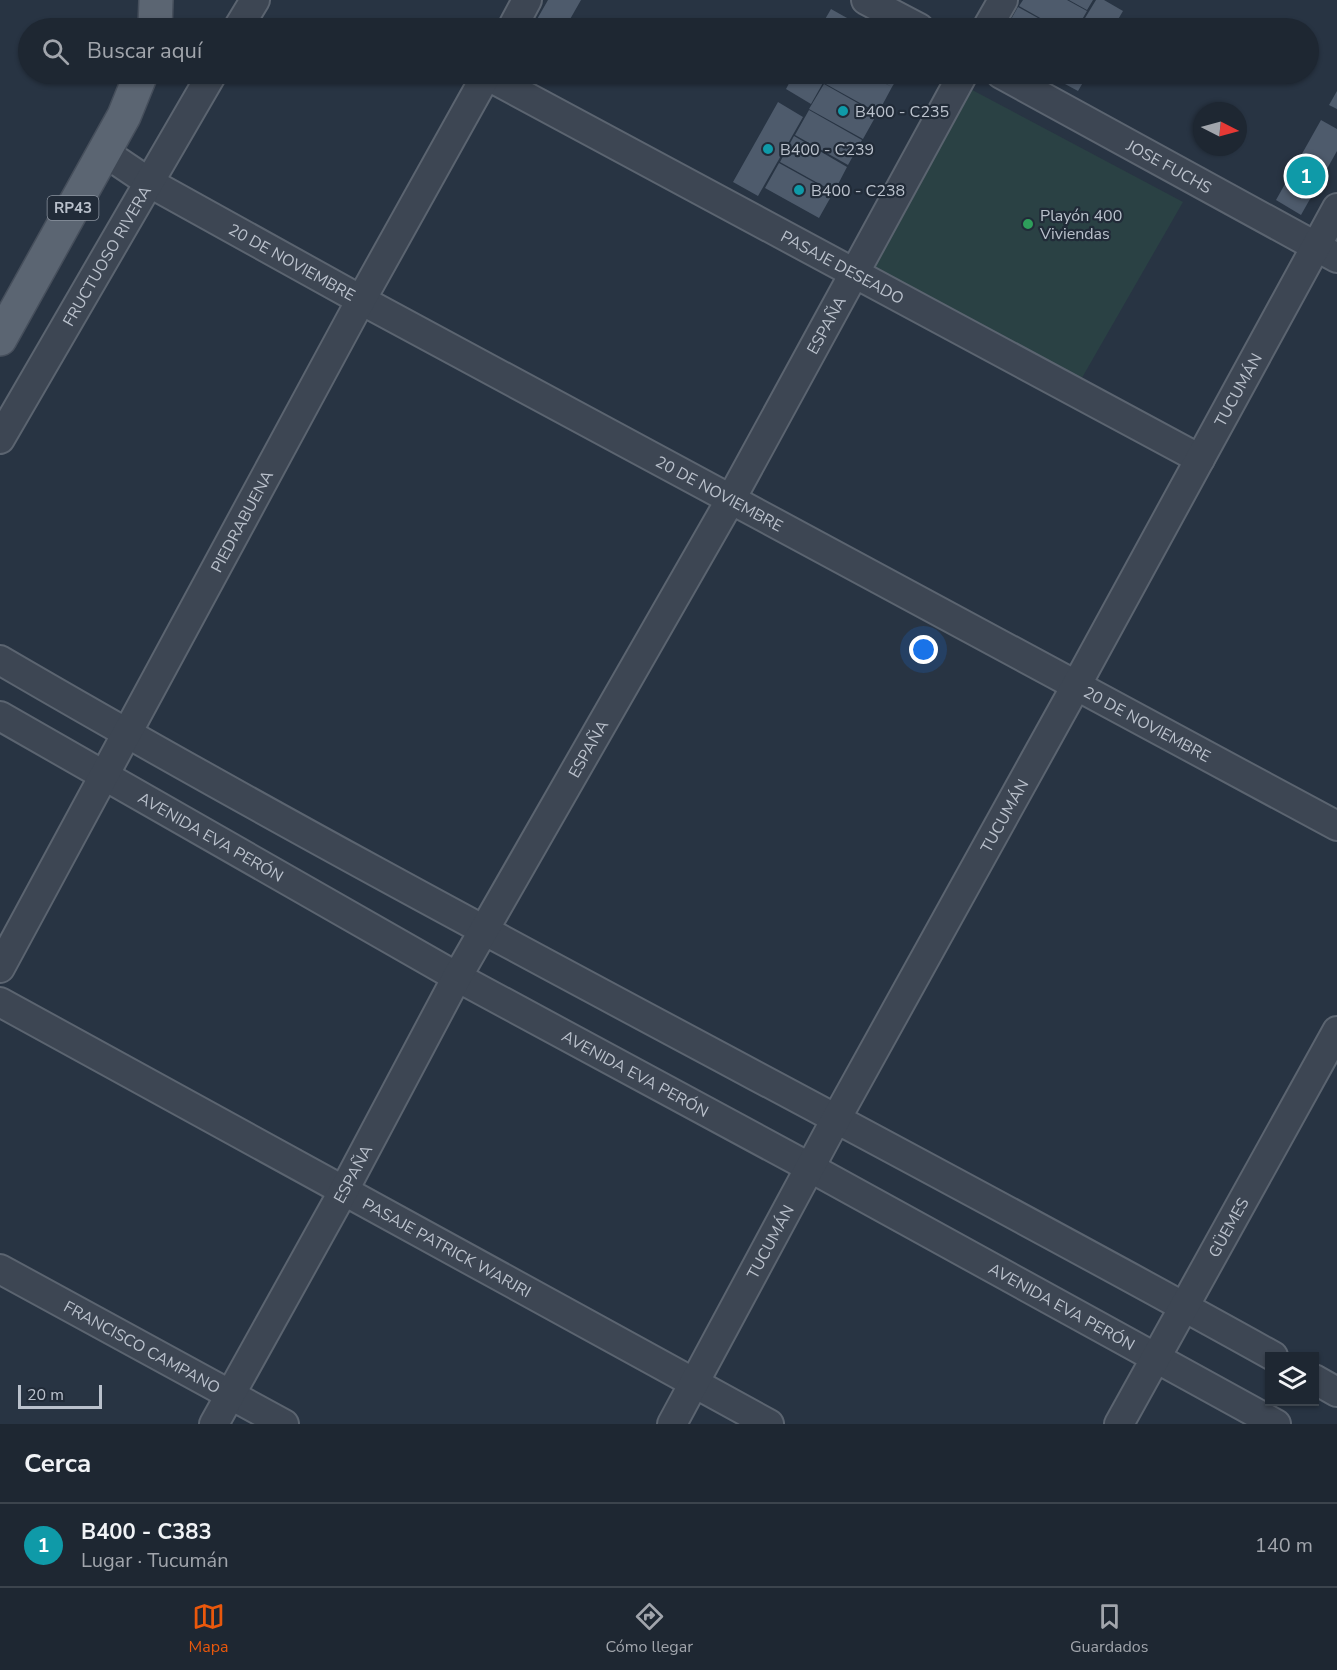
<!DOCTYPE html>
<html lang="es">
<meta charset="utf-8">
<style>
body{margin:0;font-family:"Nunito Sans",sans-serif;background:#2b333e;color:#f1f3f6}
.controls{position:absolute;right:18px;bottom:18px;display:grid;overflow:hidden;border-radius:0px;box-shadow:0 2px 4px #0004}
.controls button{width:54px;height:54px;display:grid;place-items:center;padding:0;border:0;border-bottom:2px solid #3c444d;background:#1e2732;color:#f1f3f6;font:30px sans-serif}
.compass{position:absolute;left:1193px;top:102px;width:54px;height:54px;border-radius:50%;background:#1e2732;box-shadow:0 2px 4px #0004;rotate:96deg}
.scale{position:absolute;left:18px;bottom:15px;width:84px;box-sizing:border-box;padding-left:6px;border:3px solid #bac1cc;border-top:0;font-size:16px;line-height:21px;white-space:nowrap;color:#bac1cc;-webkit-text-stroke:4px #212b38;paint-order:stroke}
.you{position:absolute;left:924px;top:650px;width:21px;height:21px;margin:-15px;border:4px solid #fff;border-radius:50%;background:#1a73e8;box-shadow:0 0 0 9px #1a73e833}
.badge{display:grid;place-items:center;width:39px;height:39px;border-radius:50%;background:#ea580c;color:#fff;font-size:20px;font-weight:700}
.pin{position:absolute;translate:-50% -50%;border:3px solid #fff;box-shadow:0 2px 6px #0006}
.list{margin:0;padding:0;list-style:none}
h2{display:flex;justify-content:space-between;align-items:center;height:78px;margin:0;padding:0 24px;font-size:26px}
h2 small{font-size:20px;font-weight:400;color:#a1a5ac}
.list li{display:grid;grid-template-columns:39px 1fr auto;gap:18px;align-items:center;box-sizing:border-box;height:84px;padding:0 24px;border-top:2px solid #3c444d}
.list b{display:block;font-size:22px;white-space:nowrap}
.list p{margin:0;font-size:20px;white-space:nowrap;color:#a1a5ac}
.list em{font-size:20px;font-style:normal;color:#a1a5ac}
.icon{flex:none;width:33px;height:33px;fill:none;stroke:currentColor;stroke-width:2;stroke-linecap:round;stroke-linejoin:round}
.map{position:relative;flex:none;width:1337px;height:1424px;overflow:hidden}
.search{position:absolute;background:#1e2732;box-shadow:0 2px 4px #0004;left:18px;right:18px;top:18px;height:66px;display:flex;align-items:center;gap:15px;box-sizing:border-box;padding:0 21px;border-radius:33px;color:#a1a5ac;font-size:22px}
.sheet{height:162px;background:#1e2732}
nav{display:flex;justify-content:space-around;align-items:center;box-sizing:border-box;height:84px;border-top:2px solid #3c444d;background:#1e2732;font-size:16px;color:#a1a5ac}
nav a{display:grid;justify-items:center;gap:3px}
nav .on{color:#ea580c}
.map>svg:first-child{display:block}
.green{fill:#2a4144}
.building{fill:#4e5b6c}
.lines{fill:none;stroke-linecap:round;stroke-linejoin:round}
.minor-casing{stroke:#5b6470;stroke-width:32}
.major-casing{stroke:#464f5c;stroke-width:36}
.minor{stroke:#3d4653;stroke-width:28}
.major{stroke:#5b6572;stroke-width:33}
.culture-dot{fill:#0f9aa8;stroke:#212b38;stroke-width:2}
.leisure-dot{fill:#2e9e5b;stroke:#212b38;stroke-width:2}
.labels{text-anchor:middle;stroke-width:4.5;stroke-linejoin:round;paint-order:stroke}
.shield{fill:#212b38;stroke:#8c94a0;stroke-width:1.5}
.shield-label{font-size:15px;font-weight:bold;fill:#bac1cc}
.poi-label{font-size:16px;fill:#bac1cc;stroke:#212b38;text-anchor:start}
.street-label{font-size:16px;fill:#bac1cc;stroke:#212b38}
</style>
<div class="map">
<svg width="1337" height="1424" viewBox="0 0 1337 1424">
<rect width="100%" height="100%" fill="#283443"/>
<path class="green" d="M961,84l222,118 -104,181 -202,-110 -7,-12z"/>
<path class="building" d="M548,0h33l-16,28h-33z
M1023,0h44l20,11 -10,17h-19l-39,-22z
M1069,0h24l-6,10z
M1096,0h8l19,11 -10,17h-34z
M1018,7l38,21h-50z
M831,9l25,14 -2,5h-34z
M525,74h15l-3,6z
M794,74h34l-17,30 -25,-15z
M830,74h37l25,13 -14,26 -54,-30z
M869,74h31l-8,13z
M1054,74h34l-10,17 -26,-14z
M824,84l53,30 -14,25 -54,-30z
M1337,91v18l-8,-4z
M778,102l25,15 -45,79 -25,-14z
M809,110l53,30 -14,25 -53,-30z
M1321,120l16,9v22l-36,64 -25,-15z
M794,136l53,31 -13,25 -54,-30z
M779,163l54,30 -14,25 -54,-30z"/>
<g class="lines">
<g class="minor-casing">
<g id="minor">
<path d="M866,0l53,28"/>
<path d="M238,28l17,-28"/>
<path d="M512,28l15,-28"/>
<path d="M987,28l16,-28"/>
<path id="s1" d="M1001,74l336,184"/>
<path id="s2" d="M486,75l714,384"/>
<path id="s3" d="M104,152l46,31 211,117 976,526"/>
<path id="s4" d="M0,439l212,-365"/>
<path d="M0,660c418,244 851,461 1273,696"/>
<path id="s5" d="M0,716l457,261 352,190 467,257"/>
<path id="s6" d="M0,968l361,-668 126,-226"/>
<path id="s7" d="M0,1002l769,422"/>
<path id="s8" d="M0,1269l284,155"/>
<path d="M1314,1379l23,13"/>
<path id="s9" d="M214,1424l130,-234 113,-213 274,-478 232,-425"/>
<path id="s10" d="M672,1424l164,-305 241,-435 260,-476"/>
<path id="s11" d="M1119,1424l218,-393"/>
</g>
</g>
<g class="major-casing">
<path id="major" d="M155,28l1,-28
M0,339l124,-223 17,-42"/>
</g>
<use href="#minor" class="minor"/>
<use href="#major" class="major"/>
</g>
<g class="culture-dot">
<circle cx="843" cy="111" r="6"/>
<circle cx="768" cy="149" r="6"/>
<circle cx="799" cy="190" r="6"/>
</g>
<circle class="leisure-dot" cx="1028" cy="224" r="6"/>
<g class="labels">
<rect class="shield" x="47.5" y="196" width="51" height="24" rx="4.5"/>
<g class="shield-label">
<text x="73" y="213">RP43</text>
</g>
<g class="poi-label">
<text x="855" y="117">B400 - C235</text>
<text x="780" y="155">B400 - C239</text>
<text x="811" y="196">B400 - C238</text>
<text x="1040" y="221">Playón 400<tspan x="1040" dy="18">Viviendas</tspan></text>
</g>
<g class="street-label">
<text dy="6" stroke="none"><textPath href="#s1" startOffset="192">JOSE FUCHS</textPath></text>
<text dy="6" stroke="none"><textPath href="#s4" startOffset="212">FRUCTUOSO RIVERA</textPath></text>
<text dy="6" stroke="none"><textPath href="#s3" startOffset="218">20 DE NOVIEMBRE</textPath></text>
<text dy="6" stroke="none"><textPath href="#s2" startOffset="405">PASAJE DESEADO</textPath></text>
<text dy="6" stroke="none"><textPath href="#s9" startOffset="1258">ESPAÑA</textPath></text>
<text dy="6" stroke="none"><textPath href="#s10" startOffset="1179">TUCUMÁN</textPath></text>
<text dy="6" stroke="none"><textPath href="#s3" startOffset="704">20 DE NOVIEMBRE</textPath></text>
<text dy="6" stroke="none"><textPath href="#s6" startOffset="508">PIEDRABUENA</textPath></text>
<text dy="6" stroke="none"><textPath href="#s3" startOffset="1190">20 DE NOVIEMBRE</textPath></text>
<text dy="6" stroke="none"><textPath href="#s9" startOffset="772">ESPAÑA</textPath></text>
<text dy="6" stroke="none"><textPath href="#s10" startOffset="693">TUCUMÁN</textPath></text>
<text dy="6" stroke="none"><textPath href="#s5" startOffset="243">AVENIDA EVA PERÓN</textPath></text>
<text dy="6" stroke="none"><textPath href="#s5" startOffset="729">AVENIDA EVA PERÓN</textPath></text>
<text dy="6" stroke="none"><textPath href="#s9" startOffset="286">ESPAÑA</textPath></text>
<text dy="6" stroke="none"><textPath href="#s11" startOffset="225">GÜEMES</textPath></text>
<text dy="6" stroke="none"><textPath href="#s10" startOffset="207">TUCUMÁN</textPath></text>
<text dy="6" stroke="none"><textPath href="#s7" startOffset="510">PASAJE PATRICK WARJRI</textPath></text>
<text dy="6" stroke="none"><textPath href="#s5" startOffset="1215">AVENIDA EVA PERÓN</textPath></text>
<text dy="6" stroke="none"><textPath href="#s8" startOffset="162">FRANCISCO CAMPANO</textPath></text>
</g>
</g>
</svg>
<div class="controls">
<button><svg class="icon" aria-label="layers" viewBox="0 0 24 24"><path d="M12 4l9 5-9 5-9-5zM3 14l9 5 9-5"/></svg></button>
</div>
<svg class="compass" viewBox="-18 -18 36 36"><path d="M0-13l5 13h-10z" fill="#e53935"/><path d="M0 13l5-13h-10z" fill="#a1a5ac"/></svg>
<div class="scale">20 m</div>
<div class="you"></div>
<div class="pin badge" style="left:1306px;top:176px;background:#0f9aa8">1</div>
<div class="search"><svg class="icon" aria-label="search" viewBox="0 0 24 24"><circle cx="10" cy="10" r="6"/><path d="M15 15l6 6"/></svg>Buscar aquí</div>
</div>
<section class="sheet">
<h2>Cerca<small></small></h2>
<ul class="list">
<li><span class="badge" style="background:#0f9aa8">1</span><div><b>B400 - C383</b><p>Lugar · Tucumán</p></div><em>140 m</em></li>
</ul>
</section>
<nav>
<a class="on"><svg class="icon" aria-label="map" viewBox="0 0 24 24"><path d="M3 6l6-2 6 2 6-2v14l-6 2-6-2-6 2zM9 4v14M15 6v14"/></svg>Mapa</a>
<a><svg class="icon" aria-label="directions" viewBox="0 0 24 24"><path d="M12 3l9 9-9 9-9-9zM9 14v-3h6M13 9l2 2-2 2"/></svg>Cómo llegar</a>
<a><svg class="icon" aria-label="saved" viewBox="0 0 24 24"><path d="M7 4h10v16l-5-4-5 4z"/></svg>Guardados</a>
</nav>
